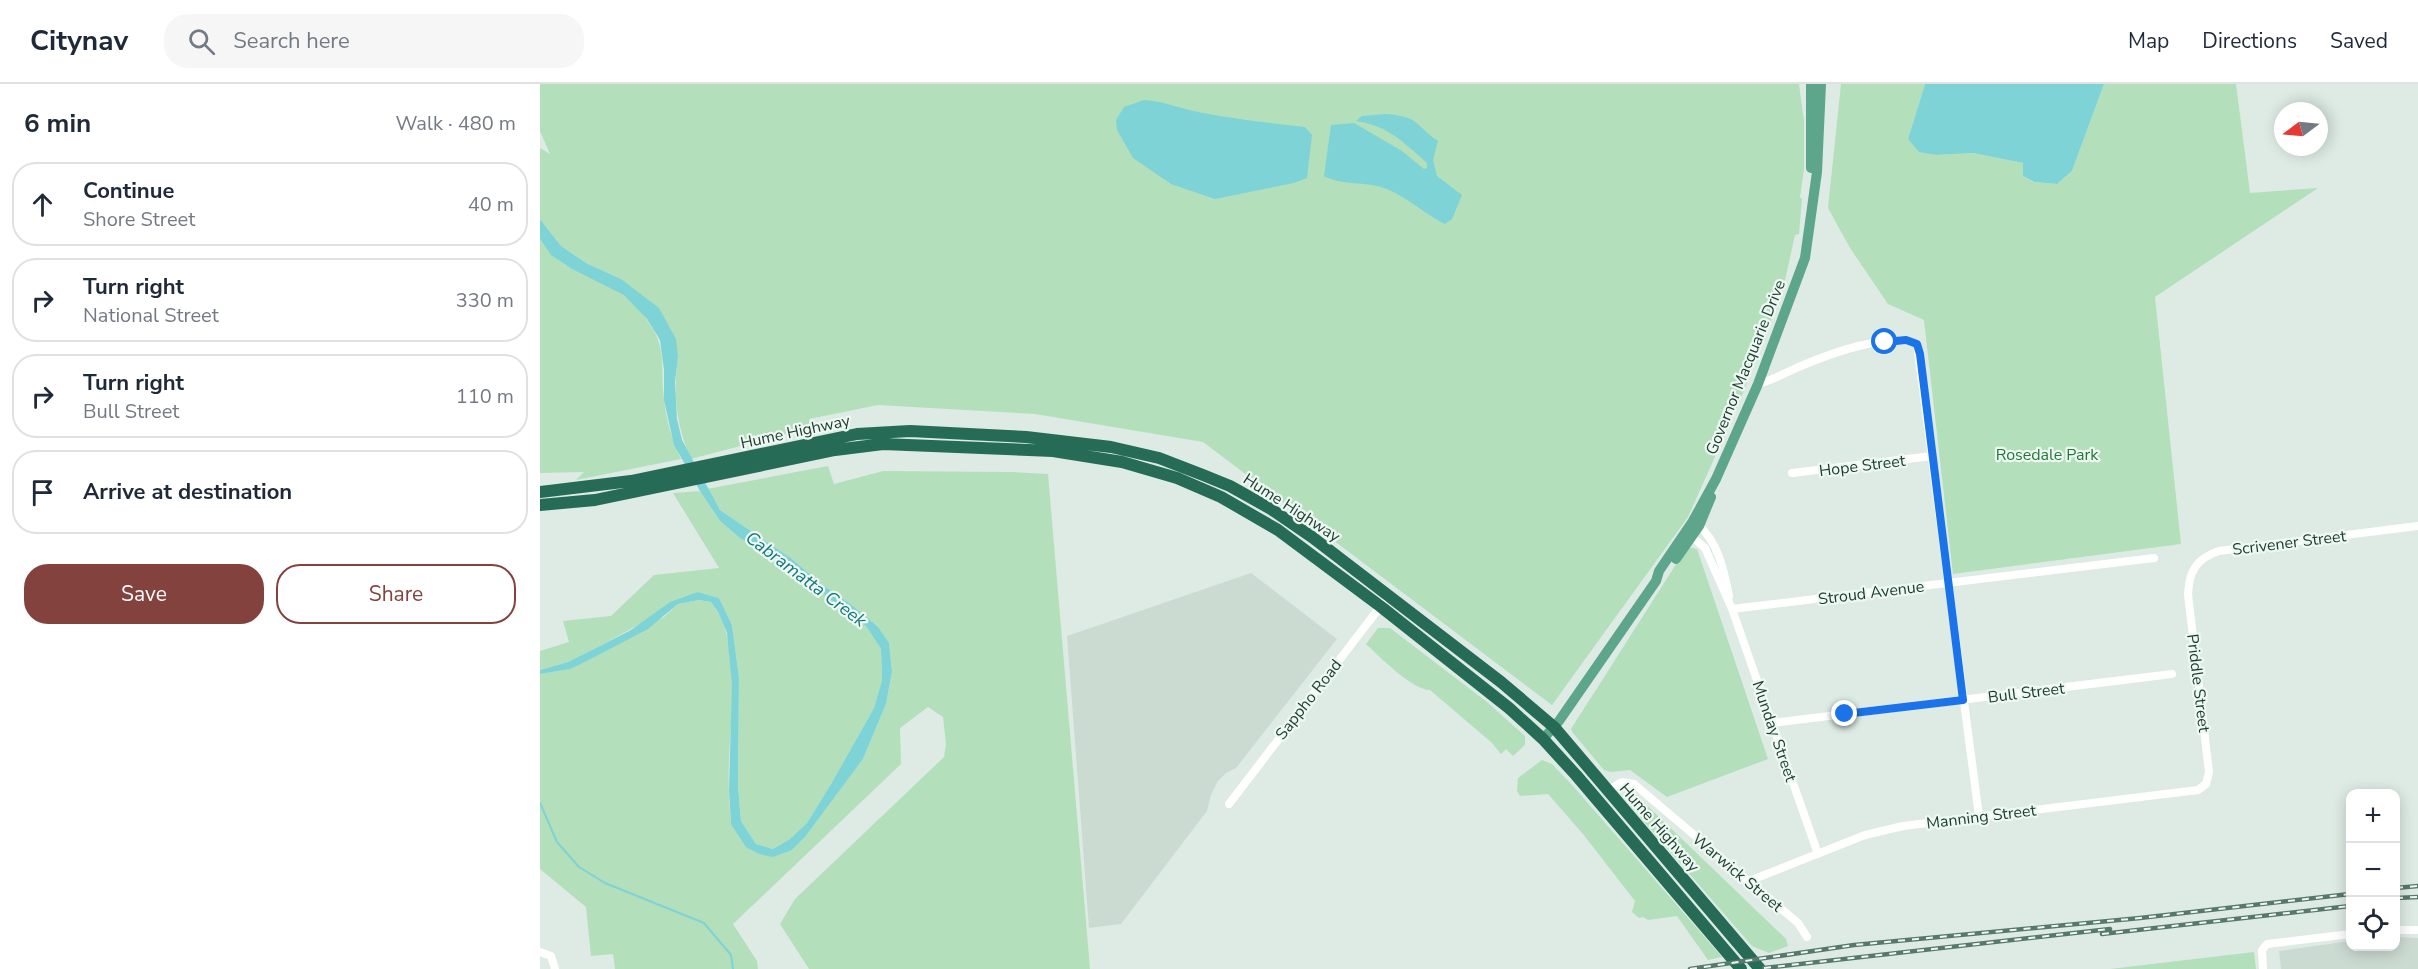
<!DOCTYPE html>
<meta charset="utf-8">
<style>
body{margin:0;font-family:"Nunito Sans",sans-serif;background:#f6f6f7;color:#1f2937}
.controls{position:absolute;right:18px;bottom:18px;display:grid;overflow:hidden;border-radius:12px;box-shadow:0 3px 15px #0003}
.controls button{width:54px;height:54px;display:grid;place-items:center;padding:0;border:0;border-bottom:2px solid #e0e1e3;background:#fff;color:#1f2937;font:30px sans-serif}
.compass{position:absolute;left:1734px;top:18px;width:54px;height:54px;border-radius:50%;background:#fff;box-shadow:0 3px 15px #0003;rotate:254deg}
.stop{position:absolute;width:18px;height:18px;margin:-14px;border:4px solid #1a73e8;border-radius:50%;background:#fff}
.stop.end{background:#1a73e8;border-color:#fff;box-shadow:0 2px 6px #0008}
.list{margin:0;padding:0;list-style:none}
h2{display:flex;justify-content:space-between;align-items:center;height:78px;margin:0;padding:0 24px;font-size:26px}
h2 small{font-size:20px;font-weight:400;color:#747a83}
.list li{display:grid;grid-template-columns:39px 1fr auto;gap:18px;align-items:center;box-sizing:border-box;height:84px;margin:0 12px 12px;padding:0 12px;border:2px solid #e0e1e3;border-radius:24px}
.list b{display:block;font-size:22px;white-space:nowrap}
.list p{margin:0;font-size:20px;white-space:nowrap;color:#747a83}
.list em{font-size:20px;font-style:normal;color:#747a83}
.actions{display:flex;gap:12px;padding:18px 24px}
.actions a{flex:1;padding:14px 0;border:2px solid #84423f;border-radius:24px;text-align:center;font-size:21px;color:#84423f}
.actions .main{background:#84423f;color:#fff}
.icon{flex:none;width:33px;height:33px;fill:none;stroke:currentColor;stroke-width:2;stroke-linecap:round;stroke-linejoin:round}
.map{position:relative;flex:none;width:1878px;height:885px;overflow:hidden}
header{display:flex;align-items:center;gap:36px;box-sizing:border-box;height:84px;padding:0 30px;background:#fff;border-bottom:2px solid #e0e1e3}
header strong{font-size:28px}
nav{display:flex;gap:33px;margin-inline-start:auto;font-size:21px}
.search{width:420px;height:54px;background:#f6f6f7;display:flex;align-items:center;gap:15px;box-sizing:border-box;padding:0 21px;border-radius:24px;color:#747a83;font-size:22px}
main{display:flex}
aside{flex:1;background:#fff}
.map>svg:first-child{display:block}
.built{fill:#ccdbd2}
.green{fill:#b3dfbb}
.water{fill:#7ed3d7}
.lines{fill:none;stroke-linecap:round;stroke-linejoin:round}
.stream{stroke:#7ed3d7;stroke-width:2}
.minor{stroke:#fff;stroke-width:8}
.major{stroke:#5da68b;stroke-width:10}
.highway{stroke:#266b56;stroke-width:12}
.rail-casing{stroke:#57786c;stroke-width:4.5}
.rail{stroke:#eef8f2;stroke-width:2;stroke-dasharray:7;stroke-linecap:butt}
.route{stroke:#1a73e8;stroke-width:8}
.labels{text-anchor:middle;stroke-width:4.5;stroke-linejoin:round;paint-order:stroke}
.street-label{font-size:16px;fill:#1d3c31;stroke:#eef8f2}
.park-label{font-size:16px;fill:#23773b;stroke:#eef8f2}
.water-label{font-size:18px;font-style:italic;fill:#12777e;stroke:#eef8f2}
</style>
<header>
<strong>Citynav</strong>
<div class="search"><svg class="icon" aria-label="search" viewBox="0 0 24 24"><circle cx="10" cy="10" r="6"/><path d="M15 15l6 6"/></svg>Search here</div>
<nav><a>Map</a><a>Directions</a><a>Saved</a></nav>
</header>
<main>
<aside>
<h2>6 min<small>Walk · 480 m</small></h2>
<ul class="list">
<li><svg class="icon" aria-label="ahead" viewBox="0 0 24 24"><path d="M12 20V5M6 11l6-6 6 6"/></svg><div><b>Continue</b><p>Shore Street</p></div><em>40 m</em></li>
<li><svg class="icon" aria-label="right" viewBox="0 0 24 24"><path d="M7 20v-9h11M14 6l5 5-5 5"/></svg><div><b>Turn right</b><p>National Street</p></div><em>330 m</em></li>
<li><svg class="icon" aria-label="right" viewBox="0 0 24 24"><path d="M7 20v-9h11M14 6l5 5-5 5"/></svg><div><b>Turn right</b><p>Bull Street</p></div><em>110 m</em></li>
<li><svg class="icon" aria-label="arrive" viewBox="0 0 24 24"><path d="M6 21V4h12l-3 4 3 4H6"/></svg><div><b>Arrive at destination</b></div></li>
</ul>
<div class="actions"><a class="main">Save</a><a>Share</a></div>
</aside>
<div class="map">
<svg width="1878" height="885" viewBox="0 0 1878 885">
<rect width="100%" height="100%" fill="#ddebe4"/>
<path class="built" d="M711,489l86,66 -101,129 -10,5 -8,8 -7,14 -4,16 -86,113 -32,4 -22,-292z
M1856,853l22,1v31h-137l-2,-18 71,-10v5h46z"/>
<path class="green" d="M0,0h1259l5,37v48l-4,28 2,2 -3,35 -4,1 -12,54 -44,114 -51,114 -136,188 -349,-263 -168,-28 -157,-9 -69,14 3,8 -121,32c-15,-33 -18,-66 -13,-102l-57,-78 -35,-16 -25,-17 -21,-27v-71l10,6 -10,-23z
M1301,0h84l-17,55 29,16 36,-2 50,10v13l10,6 24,2 15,-13 32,-87h132l14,109 68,-5 -163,109 26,247 -228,30 -29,-254 -36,-16 -38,-56 -22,-40z
M0,155c23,34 49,34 82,54 9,6 19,18 25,27 21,28 13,47 17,78 2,21 8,43 17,61l-105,21 8,-8 -44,1z
M288,382l6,18 49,-13 130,1 35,2 42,495h-281l-29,-45 15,-25 149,-142 2,-13 -3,-27 -15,-10 -28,21 1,36 -168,160 24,37 1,8h-143l-2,-15 -22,2 -5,-49 -46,-38v-195l29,-5 12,-5 83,-47 14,-13 21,-4 12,2c31,40 20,109 18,157 -1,22 0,43 2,65l28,30 33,-4 13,-13 58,-78 23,-55 6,-32 -3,-29 -40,-40 -28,-19 -29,-25 -72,-49 -13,-21z
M160,407l20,30 20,17 41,24 85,64 15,23 1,31 -8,28 -43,76 -24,39 -17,16 -17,10 -17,-5 -15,-23 -3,-35 1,-108 -7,-53 -13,-27 -21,-6 -100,55 -30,15 -28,8v-19l29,-9 -6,-21 48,-5 43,-41 65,-7 -46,-75z
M1147,463l10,2 71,210 -101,38 -37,-27 -19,2 -7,-2 -31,-37 -2,-4z
M838,544h12l97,74 38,34v9l-12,11 -7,-7 -5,5 -10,-12 -61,-52c-18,0 -50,-33 -64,-46z
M1002,676l10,4 21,22 149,171 -14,3 -31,-44 -29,4 -5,-3 -4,1 -7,-6 3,-11 -52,-67 -35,-40 -28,2 -3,-5 1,-13z
M1092,707l154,148 2,7 -19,7 -17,-7 -124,-143 -2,-8z
M1714,868l2,17h-146z"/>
<path class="water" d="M1385,0h179l-32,87 -15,13 -23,-2 -11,-6v-13l-50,-10 -36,2 -18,-3 -11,-13z
M604,16c19,1 35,8 54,12 36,7 71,11 107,15l7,8 -5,43 -13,5 -79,16 -44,-15 -38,-26 -16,-28 -1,-10 8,-13z
M846,30c35,3 27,10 52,27l-5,19 4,16 25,19 -10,24 -7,5c-19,-9 -42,-30 -61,-36 -19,-7 -42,-2 -60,-12l7,-51 23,-2 48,28 22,18 3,-1v-5c-24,-21 -38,-37 -71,-42l6,-5z
M0,135l21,27 25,17 35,16 38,29 17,31 2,18 -3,25 2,37 5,21 38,70 72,49 29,25 28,19 29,24 11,16 3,29 -6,32 -23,55 -58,78 -13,13 -19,7 -14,-3 -13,-7 -15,-23 -2,-34 3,-106 -5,-51 -9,-21 -7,-10 -12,-2 -21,4 -30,25 -67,35 -11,5 -30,5v-4l28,-8 30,-15 33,-17 39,-28 28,-10 21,6 13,27 7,53 -1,108 3,35 15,23 17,5 17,-10 17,-16 24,-39 43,-76 8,-28 -1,-31 -15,-23 -85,-64 -41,-24 -20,-17 -20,-30 -26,-46 -10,-45v-30l-4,-30 -13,-21 -23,-24 -52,-26 -21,-14 -11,-16z"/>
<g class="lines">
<path class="stream" d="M0,719l17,39 22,25 26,16 99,40 27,32 2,14"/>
<path class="minor" d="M1218,300c16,-4 28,-12 43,-18 28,-12 87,-34 116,-22l62,472
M1252,389l140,-17
M1157,440c21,17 27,46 32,72
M1150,451l15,13 27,61 86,245
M1192,525l422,-51
M1232,639l400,-49
M1067,707l15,-9 12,2 164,139 9,14
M689,720l154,-201
M1209,797l116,-46 38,-9 295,-36 8,-6 3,-12 -21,-178c1,-23 9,-36 31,-43l199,-25
M1856,846h22
M0,868l11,4 4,13
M1723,885l-1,-19 5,-6 83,-10"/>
<path class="major" d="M1271,84v-84
M1136,475l23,-33 12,-29
M1003,655l16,-18 97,-140 3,-10 34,-50 23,-42 42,-95 47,-126 12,-86 4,-88"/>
<path class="highway" d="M0,408l91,-11 226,-47 53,-3 116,6 85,10 48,11 44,17 27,11 41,23 41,28 189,145 53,45 206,242
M0,421l55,-5 240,-50 48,-6 170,7 69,11 55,16 44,19 57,33 102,76 129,102 34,31 33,36 165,194"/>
<g class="rail-casing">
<path id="rail" d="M1856,804l22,-2
M1856,814l22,-1
M1562,850l248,-28
M1224,884l346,-39
M1150,885l164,-24 286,-27 210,-24"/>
</g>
<use href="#rail" class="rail"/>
</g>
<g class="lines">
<path class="route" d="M1305,630l118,-14 -43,-346 -3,-10 -11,-4 -21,2"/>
</g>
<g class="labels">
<g class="street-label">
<text transform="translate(1205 283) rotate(-68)" y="6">Governor Macquarie Drive</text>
<text transform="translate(255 347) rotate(-12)" y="6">Hume Highway</text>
<text transform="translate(1322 381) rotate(-7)" y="6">Hope Street</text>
<text transform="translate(752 423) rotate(33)" y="6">Hume Highway</text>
<text transform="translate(1749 458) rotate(-7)" y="6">Scrivener Street</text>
<text transform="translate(1331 508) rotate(-7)" y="6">Stroud Avenue</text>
<text transform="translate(1659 599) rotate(83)" y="6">Priddle Street</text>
<text transform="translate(1486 608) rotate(-7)" y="6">Bull Street</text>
<text transform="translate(768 615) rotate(-52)" y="6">Sappho Road</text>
<text transform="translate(1235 647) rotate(71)" y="6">Munday Street</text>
<text transform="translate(1441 732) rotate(-7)" y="6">Manning Street</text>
<text transform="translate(1120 743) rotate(49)" y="6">Hume Highway</text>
<text transform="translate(1198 788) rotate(40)" y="6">Warwick Street</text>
</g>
<g class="park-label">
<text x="1507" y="376">Rosedale Park</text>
</g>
<g class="water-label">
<text transform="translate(266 495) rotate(37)" y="6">Cabramatta Creek</text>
</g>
</g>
</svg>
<div class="controls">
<button>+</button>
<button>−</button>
<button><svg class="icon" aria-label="locate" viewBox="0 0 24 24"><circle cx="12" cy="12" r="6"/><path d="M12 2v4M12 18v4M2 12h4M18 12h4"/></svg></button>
</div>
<svg class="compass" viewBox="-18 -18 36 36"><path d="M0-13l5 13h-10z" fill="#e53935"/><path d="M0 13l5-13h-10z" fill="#747a83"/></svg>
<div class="stop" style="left:1345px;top:258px"></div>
<div class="stop end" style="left:1305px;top:630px"></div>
</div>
</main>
